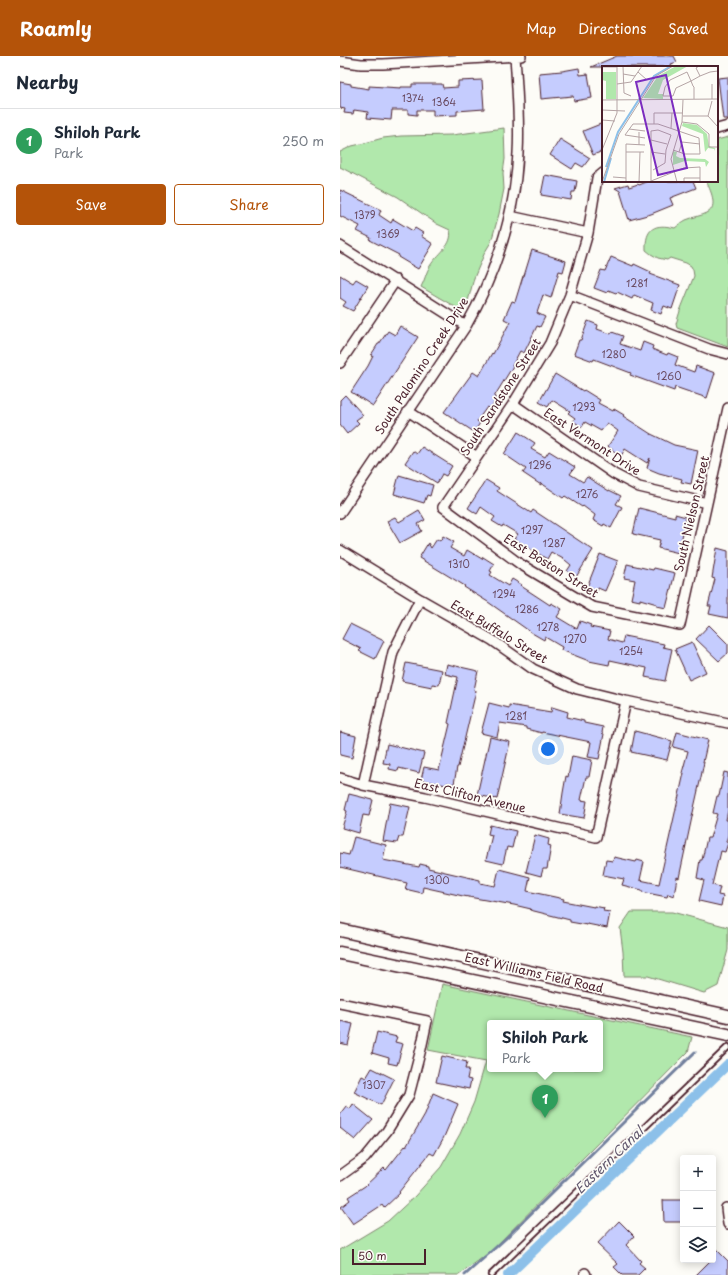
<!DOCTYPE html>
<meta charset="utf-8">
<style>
body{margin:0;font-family:"Playpen Sans",sans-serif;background:#f2f2f3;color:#1f2937}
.controls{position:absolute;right:12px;bottom:12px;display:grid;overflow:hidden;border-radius:4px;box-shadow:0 2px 10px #0003}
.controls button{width:36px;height:36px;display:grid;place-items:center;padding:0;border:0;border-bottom:1px solid #e0e1e3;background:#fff;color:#1f2937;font:20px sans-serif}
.scale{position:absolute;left:12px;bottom:10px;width:74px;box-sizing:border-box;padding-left:4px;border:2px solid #4a1f2b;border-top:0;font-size:11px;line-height:14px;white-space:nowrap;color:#4a1f2b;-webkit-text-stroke:3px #fdfcf7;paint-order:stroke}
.you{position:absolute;left:208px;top:693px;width:14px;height:14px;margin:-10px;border:3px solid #fff;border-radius:50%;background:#1a73e8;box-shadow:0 0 0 6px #1a73e833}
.badge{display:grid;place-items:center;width:26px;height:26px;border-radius:50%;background:#b45309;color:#fff;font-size:13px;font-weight:700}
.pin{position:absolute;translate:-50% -33px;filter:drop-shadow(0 1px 2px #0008)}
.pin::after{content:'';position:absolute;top:21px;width:14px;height:12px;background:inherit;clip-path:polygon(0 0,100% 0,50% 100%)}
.popup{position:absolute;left:147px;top:964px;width:116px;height:52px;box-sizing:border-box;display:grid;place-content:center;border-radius:4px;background:#fff;filter:drop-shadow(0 1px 3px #0005);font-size:13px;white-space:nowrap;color:#747a83}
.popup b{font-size:15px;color:#1f2937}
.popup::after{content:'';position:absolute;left:50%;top:100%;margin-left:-8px;border:8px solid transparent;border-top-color:#fff}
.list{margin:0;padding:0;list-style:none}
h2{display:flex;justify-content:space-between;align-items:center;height:52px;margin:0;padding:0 16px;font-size:17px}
h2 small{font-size:13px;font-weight:400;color:#747a83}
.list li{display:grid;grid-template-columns:26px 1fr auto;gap:12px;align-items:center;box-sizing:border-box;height:64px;padding:0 16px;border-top:1px solid #e0e1e3}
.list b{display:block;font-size:15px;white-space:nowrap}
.list p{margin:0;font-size:13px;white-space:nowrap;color:#747a83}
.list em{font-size:13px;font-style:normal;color:#747a83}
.actions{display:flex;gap:8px;padding:12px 16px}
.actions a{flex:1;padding:9px 0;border:1px solid #b45309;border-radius:4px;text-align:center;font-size:14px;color:#b45309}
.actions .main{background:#b45309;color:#fff}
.icon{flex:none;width:22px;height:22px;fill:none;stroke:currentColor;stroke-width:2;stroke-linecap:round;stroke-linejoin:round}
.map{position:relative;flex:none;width:388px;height:1219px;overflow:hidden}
header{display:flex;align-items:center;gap:24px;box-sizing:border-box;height:56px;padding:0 20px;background:#b45309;color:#fff}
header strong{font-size:19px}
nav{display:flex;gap:22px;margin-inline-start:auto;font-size:14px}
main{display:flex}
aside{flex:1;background:#fff}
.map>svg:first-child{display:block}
.green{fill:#b1e8ac;stroke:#7e846c;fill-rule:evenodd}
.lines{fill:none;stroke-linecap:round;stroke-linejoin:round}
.stream{stroke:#72809d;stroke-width:3}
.canal{stroke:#8cc0e9;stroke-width:10}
.building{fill:#c5ccfe;stroke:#4a1f2b}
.lane-casing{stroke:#4a1f2b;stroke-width:8}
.street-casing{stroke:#4a1f2b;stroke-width:12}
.secondary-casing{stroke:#4a1f2b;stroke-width:15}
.lane{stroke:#fdfcf7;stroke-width:4.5}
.street{stroke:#fdfcf7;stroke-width:9}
.secondary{stroke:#fdfcf7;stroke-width:12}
.labels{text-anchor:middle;stroke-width:3.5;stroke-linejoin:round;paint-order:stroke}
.number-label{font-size:10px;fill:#694a60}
.street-label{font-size:12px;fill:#4a1f2b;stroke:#fdfcf7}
.water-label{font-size:13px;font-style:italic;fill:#61576e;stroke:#fdfcf7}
.inset-river{fill:none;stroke:#8cc0e9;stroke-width:2}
.inset-road{fill:none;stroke:#b5a4a5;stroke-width:1}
.view{fill:#7b2cbf;fill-opacity:0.15;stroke:#7b2cbf;stroke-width:2}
.inset-edge{fill:none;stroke:#4a1f2b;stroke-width:2}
</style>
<header>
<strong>Roamly</strong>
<nav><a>Map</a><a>Directions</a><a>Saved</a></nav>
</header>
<main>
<aside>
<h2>Nearby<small></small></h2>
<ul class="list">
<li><span class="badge" style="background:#2e9e5b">1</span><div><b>Shiloh Park</b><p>Park</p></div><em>250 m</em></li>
</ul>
<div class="actions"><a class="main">Save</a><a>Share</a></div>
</aside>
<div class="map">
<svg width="388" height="1219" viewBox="0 0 388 1219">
<rect width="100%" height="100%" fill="#fdfcf7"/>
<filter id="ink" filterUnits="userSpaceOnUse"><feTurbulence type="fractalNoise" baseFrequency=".025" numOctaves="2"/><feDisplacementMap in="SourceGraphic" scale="8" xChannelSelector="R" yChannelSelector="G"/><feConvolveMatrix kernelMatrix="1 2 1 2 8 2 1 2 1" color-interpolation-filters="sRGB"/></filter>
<g filter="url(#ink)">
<path class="green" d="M164,72l1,31 -2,14 1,16 -5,25 -8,28 -6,10 -11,26 -7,27 -2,2 -8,1 -36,-21c4,-7 5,-15 9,-21 7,-12 24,-21 20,-36l-13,-6 -39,-27 -58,-30v-15l12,-6 9,-2 22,-6 18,-2 51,-1z
M388,81v210l-51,-19 -1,-4 4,-13 14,-35 -1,-6 -2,-4 -5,-3 -16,-5 -3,2 -9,-2 -7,-4 -5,-4c-1,-22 9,-27 29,-22 4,-3 7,-6 11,-8 7,-3 15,-4 21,-7 12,-6 3,-24 -1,-32h11v-41z
M291,856h41l56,15v23l-10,36 -14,7 -56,-17h-24l-1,-24 -3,-24z
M102,928l250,53 -4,15 -198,200 -31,23h-119v-25l48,-29 27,-25 26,-29 19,-33 14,-32 12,-41 -58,-11zM150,967h110v46h-110z"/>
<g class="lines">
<path class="stream" d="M125,1219l40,-36 190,-187"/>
<path class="canal" d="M168,1219l220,-211"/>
</g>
<path class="building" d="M277,0h57l3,6 -6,2 1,3h-81z
M239,12l1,7 8,-1 4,24 -18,3 -1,-5 -32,3 -2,-26 23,-2z
M388,21v42h-5l-5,-41z
M142,24l2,29 -27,2v4l-24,1v-6h-16v5l-9,-1v-4h-16l-1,10 -24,-2 1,-6 -14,-2 -1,4 -9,-1 1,-4 -5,-1v-26l11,2v2l18,3v-3l32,2v-1h11v-3h30l1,4 15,-1v-6z
M263,67v28l-10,4 -10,-24z
M220,83l30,19 -7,9 -7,-4 -4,6 -22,-14z
M205,119l32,6 -2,11h-3l-1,8 -30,-5z
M309,125h44l3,7 -26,10 3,7 -22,9 -22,6 -9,-29 -5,-3 13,-4 1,3 9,-3 1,1z
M0,134l41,20 -2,5 12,8 2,-4 20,12 2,-3 8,5 -2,3 12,8 -15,25 -20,-12 1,-2 -29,-15 1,-2 -14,-7 3,-5 -20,-10z
M192,194l34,11 -3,11 -4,-1 -8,27 -8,-3 -6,18 8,4 -5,10 -3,-1 -13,27 -4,-2 -8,15h1l-19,31 3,2 -7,10 -3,-2 -10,14 3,2 -6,9 -30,-20 29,-40 6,4 13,-23 1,1 17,-32 -6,-3 8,-18 3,1 8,-26h1z
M271,201l22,9 1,-2 17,8 -1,2 30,11 -8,24 -8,-3 -3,8 -10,-4 2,-7 -19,-8 -2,4 -15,-7 -1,1 -8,-3 -1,3 -13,-5 7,-18 4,1z
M0,219l13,8 3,-4 12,7 -15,25 -10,-5 3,-4 -6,-4z
M248,265l10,4 -1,4 14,5 1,-2 11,4 -3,8 20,7 3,-9 10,4 -1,3 15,6 1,-2 10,4 -3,8 19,7 2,-6 19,7 -8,25 -32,-11 -1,4 -44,-16 1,-2 -37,-14 -1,2 -19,-7 5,-14h2z
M60,270l18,11 -45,69 -22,-14 17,-26 5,-10 -2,-1 7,-11h1l9,-13 7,4z
M215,318l28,17 1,-1 16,10 -2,3 15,8 1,-2 10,6 -1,1 28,18 23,11 24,5 -7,34 -10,-2 1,-3 -23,-6 -12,-5 3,-10 -3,5 -22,-14 -4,7 -10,-7 -3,-3 10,-15 -11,-8 -6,8 -16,-9 -3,5 -9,-6 2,-3 -7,-5 2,-2 -18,-11 -4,7 -9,-5z
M5,339l18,20 -7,5 3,3 -12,11 -7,-9v-25z
M178,376l17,11 -4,6 14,8 4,-6 26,16 -5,7 13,8 4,-5 22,14v-1l12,6 -5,8 6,3 -11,21 -7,-4 -1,2 -10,-6 2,-5 -12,-9 -1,1 -17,-11 -2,2 -22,-15v2l-18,-12 3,-4 -22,-15z
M82,391l30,19 -6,10 -4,-2 -5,9 -32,-20 8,-12 4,3z
M59,419l34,10 -3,11 -3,-1 -3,8 -30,-9z
M146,424l13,8 -2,3 34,22 2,-3 60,40 -17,27 -9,-6 4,-6 -6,-5 -14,-8 -4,7 -33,-20 4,-5 -15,-9 -1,2 -10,-6 3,-4 -14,-10 -4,7 -9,-6z
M299,452l36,9v-3l11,3 -7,36 -21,-5 2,-8 -27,-6z
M79,454l6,10 -7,4 4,7 -22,12 -13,-22 8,-4 4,5z
M103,480l11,6 -4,6 14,8 3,-6 15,9 1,-2 11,7 -4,7 2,1 -2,3 18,11 4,-7 10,6 -1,1 29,19 1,-2 11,6 -5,8 20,12 3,-8 11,4 -1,2 20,4 -2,8 14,4 2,-7 40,8 -1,3 9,2 -7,32 -20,-4 2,-9 -37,-8 -1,5 -20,-4 -28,-11 1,-3 -17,-10 -1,3 -12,-7 -44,-31 -24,-15 1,-1 -46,-28 9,-15 3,5 6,-9 3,2z
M377,492l11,3v67l-19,-4 2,-8h-3l7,-27 -3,-1z
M260,498l18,7 -13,30 -7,-3 -1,3 -10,-4z
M287,508l26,6 1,-2 21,5 -9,35 -9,-2v-2l-17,-5v2l-9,-2 4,-19 -11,-2z
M10,568l34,17 -9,18 -16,-8 2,-2 -19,-10z
M369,569l19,19v9l-9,8 -23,-22z
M352,586l14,30 -17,8 -14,-31z
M66,607l36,7 -3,15 -7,-1v3l-30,-6z
M107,608l31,7 -4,19 2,1 -18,76h-1l-3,17 -7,-1 -1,2 -25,-5 3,-13 15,3 11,-46 -2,-1 10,-46 -13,-3z
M149,647l20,5v-3l42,7 1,-5 16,5 -1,5 17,4v2l19,4 -1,6 2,1 -5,25 -11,-2 3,-15 -49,-10v1l-16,-4v-2l-26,-4 -3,14 -16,-4z
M295,675l37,10 -5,19 -36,-8z
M0,676l16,4 -4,22 -12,-3z
M337,676l31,8 -5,22h1l-3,15 -9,40 -13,61 -2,-1 -3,19 -6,-2 -1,3 -25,-5v-2l-20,-5 2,-6 -21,-4 3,-15 7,1 1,-4 22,5 1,-2 7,2 -4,18 19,4 25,-111h-2l6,-22 -15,-4z
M150,681l20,5 -13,57 -20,-4z
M47,688l37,9 -5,20 -20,-5 -1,3 -9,-2 1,-5 -7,-1z
M232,700l20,4 -3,17h-3l-5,23 6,1 -3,17 -24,-4 3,-21 3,-17 2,1z
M384,716l4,1v37l-2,10h2v15l-2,7 2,1 -3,9 -4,-1 -2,9h-1l-6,25 8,2 -2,8 5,1 -2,10 -22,-5 5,-21 -7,-2 3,-18h2l5,-22h3l7,-24 -4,-1 4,-17h2z
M9,738l24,6 -4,16 -6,-1 -4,18 -17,-5 5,-17 -2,-1z
M50,747l20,4 -7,30h-4l-2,6 -14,-2z
M150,769l26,6 -4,17 -5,-1 -4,17 -17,-4 6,-25 -4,-1z
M195,779l14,4 -1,6 3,1 -4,23h-4l-2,7 -15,-4z
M14,781l32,8 -3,15 36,7 1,-3 8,2v2l52,12v3l15,3 4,-17 31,8 -3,14 37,8 -1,2 31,6v-1l10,2 -1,3 7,1 -3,16 -20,-4v1l-17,-3v-2l-40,-10 1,-1 -17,-4 -51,-9 -40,-9 -1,6 -17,-4 2,-6 -67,-16v-14l9,2z
M0,965l13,3 -5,21 -8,-2z
M37,976l20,5 -2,5 8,2 -6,21 -9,-2 1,-5 -17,-5z
M102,1000l25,6 -2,7h4l-2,10 4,1 -2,9 -33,-7z
M32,1012l22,11 -13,26 -27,-13 8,-16 4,2z
M93,1037l25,11 -14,33 -10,18 -4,-2 -31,39 1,1 -16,15 -2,-3 -29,19 -12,-17 9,-7 -2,-3 17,-11 19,-18 2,2 19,-24 1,1 19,-33z
M13,1048l20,16 -18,20 -15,-12v-14l6,-8 4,3z
M323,1144h20v22h-19z
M279,1165l15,15 -8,9 15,16 -2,2 6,5 -7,7h-16l-8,-8 4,-3 -21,-20z
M373,1190l15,15v14h-32l15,-15h2z"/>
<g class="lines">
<g class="lane-casing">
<path id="lane" d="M151,1219l237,-228"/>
</g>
<g class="street-casing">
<path id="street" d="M0,5l21,3h22l138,-8
M377,73l11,-3
M263,117l-6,5 -9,55 -18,62 -20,48 -37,61 -70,103 77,57 72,43 88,18 48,-217
M170,160l78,17
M0,190l126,80
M230,239l139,54 19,5
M0,307l56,-83
M173,348l101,70 25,13 68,16
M68,355l69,46
M0,457l126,-187c30,-53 49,-112 52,-173 2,-32 -1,-65 -3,-97
M0,494l80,49 72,41 41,29 44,20 49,12 102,22
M0,722l23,7 62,12 171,40 30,-136
M23,729l30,-133 27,-53
M0,947l87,18 -6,28 -12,46 -22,36 -22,27 -25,18
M386,1152l2,16
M245,1217l1,2"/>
</g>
<g class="secondary-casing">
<path id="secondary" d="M0,874l388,86
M0,897l388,82"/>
</g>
<use href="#lane" class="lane"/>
<use href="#street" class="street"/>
<use href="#secondary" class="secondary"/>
</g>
</g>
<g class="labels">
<g class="number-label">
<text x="73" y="46">1374</text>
<text x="104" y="50">1364</text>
<text x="25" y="163">1379</text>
<text x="48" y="182">1369</text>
<text x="297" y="231">1281</text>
<text x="274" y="302">1280</text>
<text x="329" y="324">1260</text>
<text x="244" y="355">1293</text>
<text x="200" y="413">1296</text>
<text x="247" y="442">1276</text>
<text x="192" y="478">1297</text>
<text x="214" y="491">1287</text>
<text x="119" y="512">1310</text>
<text x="164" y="542">1294</text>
<text x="187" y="557">1286</text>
<text x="208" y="575">1278</text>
<text x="235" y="587">1270</text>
<text x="291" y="599">1254</text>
<text x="176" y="664">1281</text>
<text x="97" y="828">1300</text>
<text x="34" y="1033">1307</text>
</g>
<g class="street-label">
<text transform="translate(82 310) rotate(-57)" y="4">South Palomino Creek Drive</text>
<text transform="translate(161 341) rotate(-57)" y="4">South Sandstone Street</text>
<text transform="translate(252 386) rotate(33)" y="4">East Vermont Drive</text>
<text transform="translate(352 458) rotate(-77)" y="4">South Nielson Street</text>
<text transform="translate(211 510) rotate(32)" y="4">East Boston Street</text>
<text transform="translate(159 576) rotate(31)" y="4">East Buffalo Street</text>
<text transform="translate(130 740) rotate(13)" y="4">East Clifton Avenue</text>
<text transform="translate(194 917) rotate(13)" y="4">East Williams Field Road</text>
</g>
<g class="water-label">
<text transform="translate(269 1104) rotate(-44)" y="5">Eastern Canal</text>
</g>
</g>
<g transform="translate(262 10)">
<rect width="116" height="116" fill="#fdfcf7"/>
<path d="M74,0h12l-25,14 -5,14h5v5l-20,-1 15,-22zM0,6h14v27h-10v-18l-4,-1zM81,57l14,2 10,9 2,12 9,3 -3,-1 -1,3v-2l-6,-1 -3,4 -2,-18 -21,-8zM71,85l4,1 -1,4 4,2 25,1 4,3 -3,5 -1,-5 -20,-1 -12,4z" fill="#b1e8ac"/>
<path class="inset-river" d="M4,101l12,-35 36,-56 17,-10M2,116l7,-24"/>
<path class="inset-road" d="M21,0l1,27 7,3M97,0l-3,2 4,8M0,1h15M36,6l9,8M21,8l12,2M15,18l14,-2 11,-16M92,33v-12l-1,-1 -2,-5 -4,-9 -17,8 -5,7 -2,9h10l3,-8 15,-7 9,-5 10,-4 8,-1M110,33v-15M0,34l116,-1M0,44l23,1M81,50h25l10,11M106,50l4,-15M0,54l13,1M80,56l15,2 12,10v13h9M52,58v-11h29M69,62l1,-15M27,63l16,2M37,66v13M43,72l-20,-3 8,-11h25l41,14 1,16h-15l-12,-4M49,74l16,4M116,81v-16M0,84l15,-37v-47M24,86h18M49,86l14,2M77,86l3,-10 18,2M51,104l12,-7 1,-13 5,-15 -13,-5 -7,1v50l33,-13 16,-1v15M11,111l13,1M0,116l17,-48 37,-58 17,-10M24,116v-38l19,1M37,116l1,-30M75,116l-6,-23 11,-37 1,-22M82,116v-4h16"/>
<path class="view" d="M64,9l21,93 -29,7 -22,-93z"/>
<rect width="116" height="116" class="inset-edge"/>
</g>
</svg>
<div class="controls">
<button>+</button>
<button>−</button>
<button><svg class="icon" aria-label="layers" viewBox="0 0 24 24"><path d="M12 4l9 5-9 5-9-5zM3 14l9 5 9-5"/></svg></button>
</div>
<div class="scale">50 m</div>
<div class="you"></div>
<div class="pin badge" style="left:205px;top:1062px;background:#2e9e5b">1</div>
<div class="popup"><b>Shiloh Park</b>Park</div>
</div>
</main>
